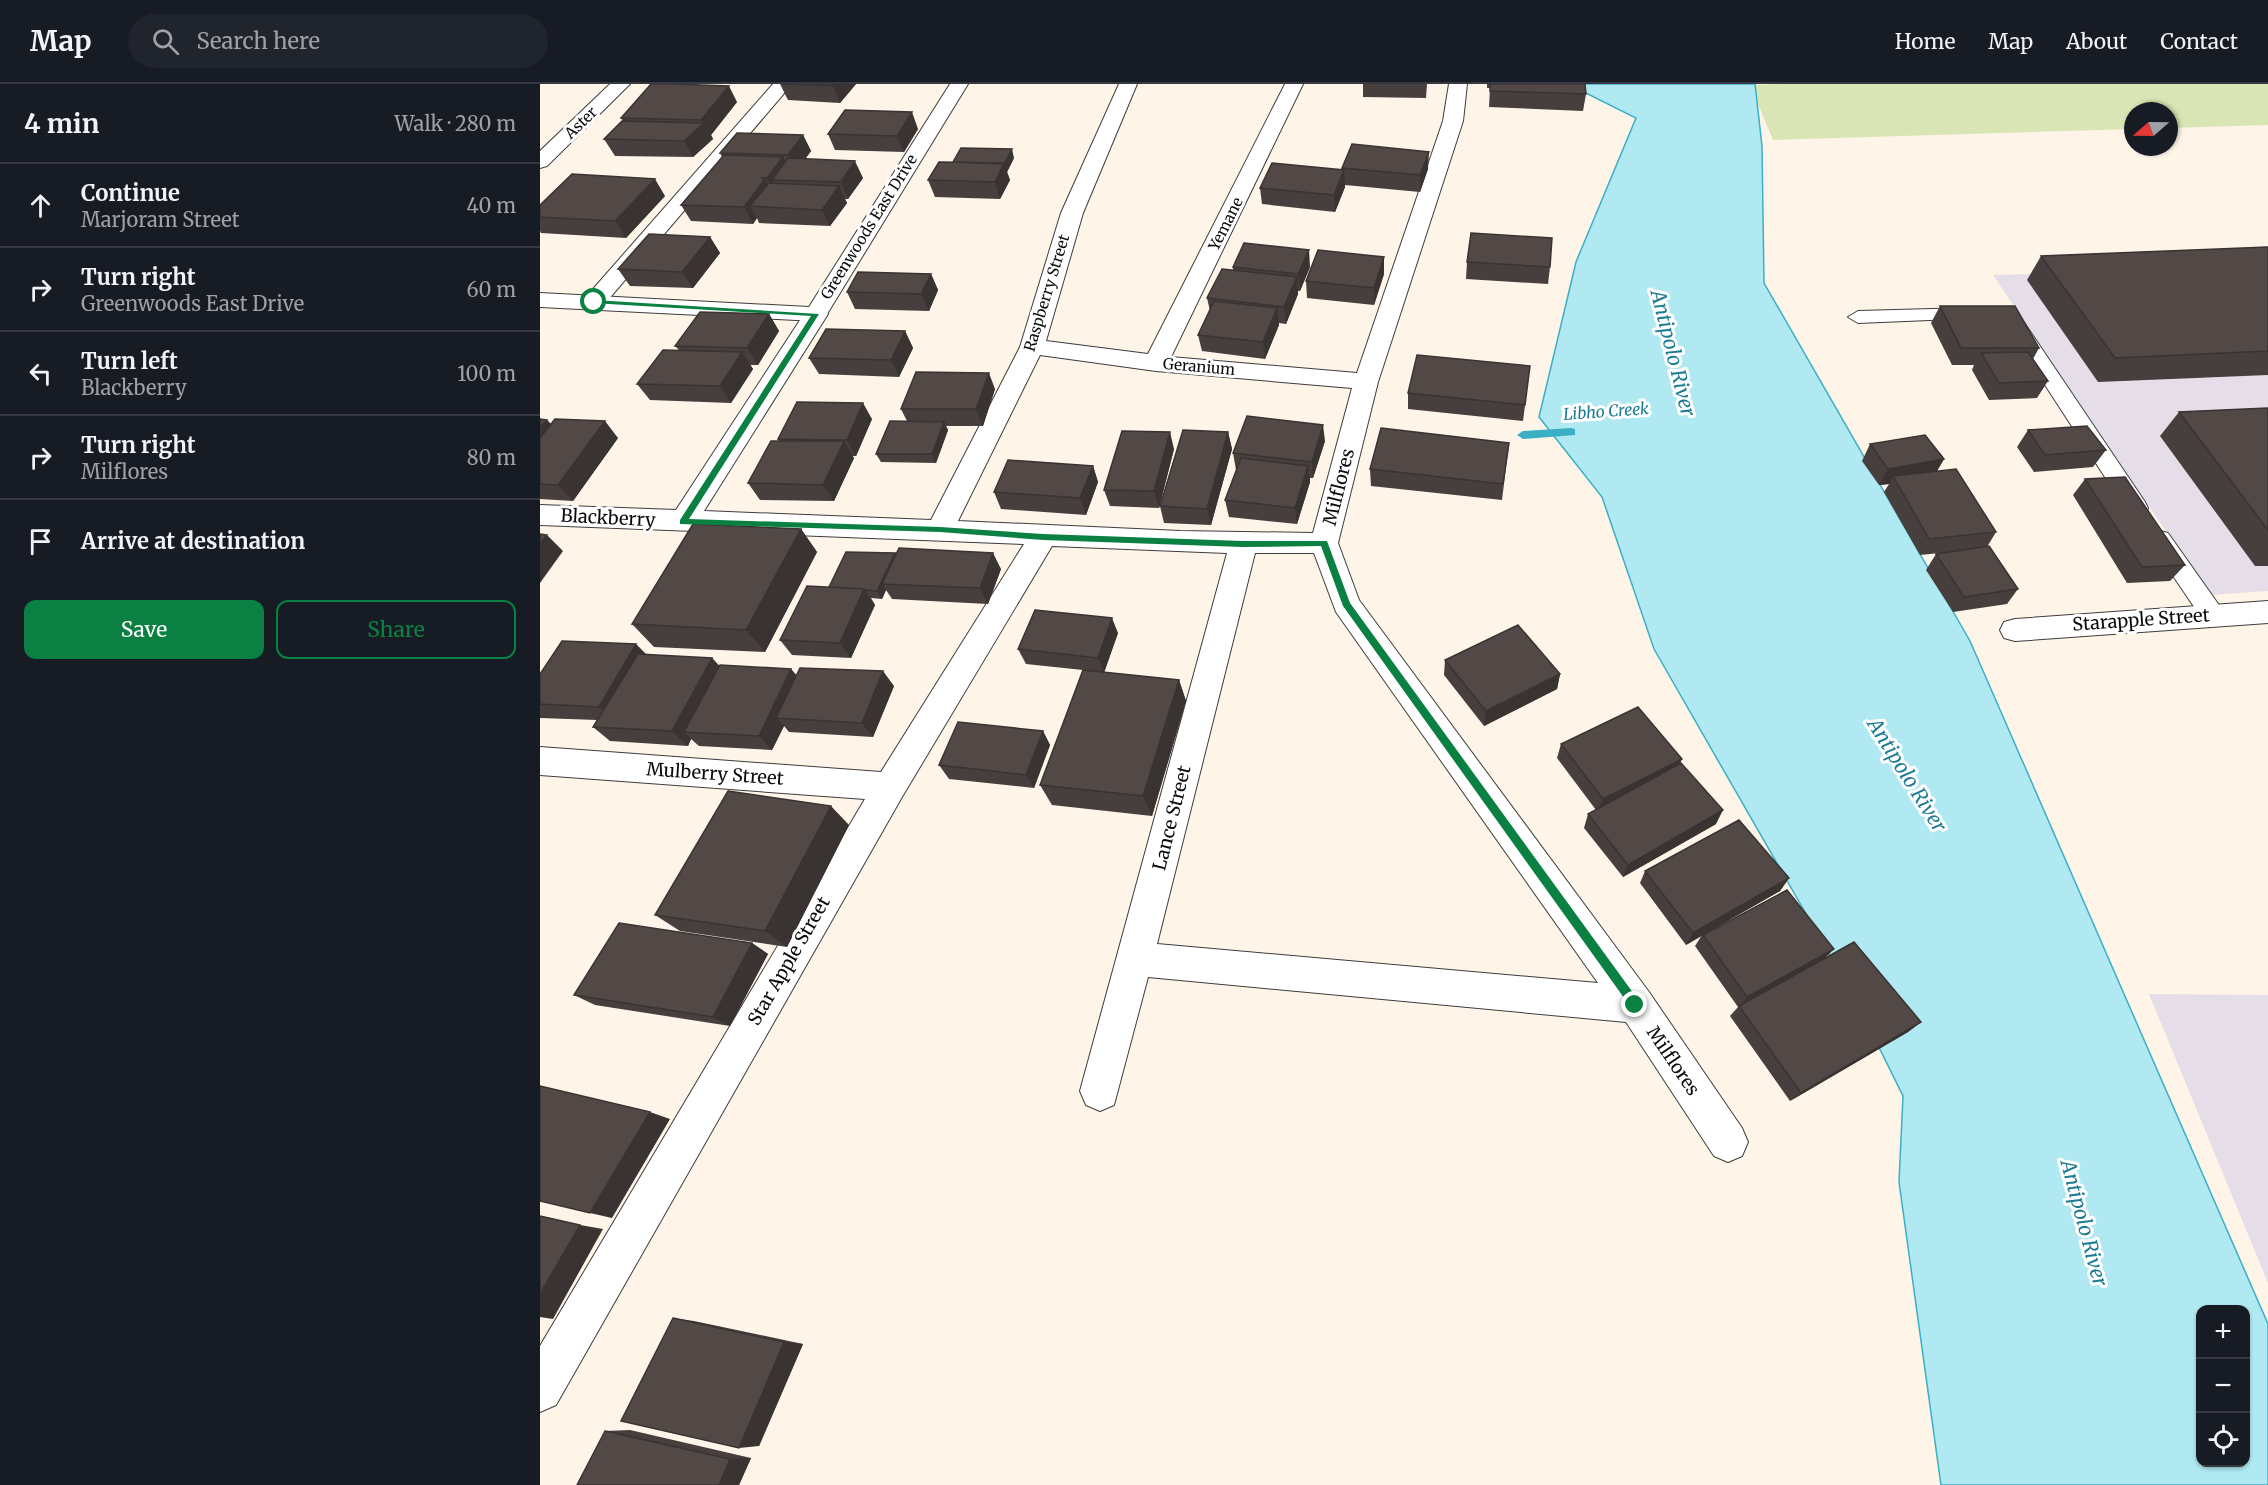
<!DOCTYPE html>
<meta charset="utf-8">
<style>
body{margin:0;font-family:Merriweather,serif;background:#20242c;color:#f1f3f6}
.controls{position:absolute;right:18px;bottom:18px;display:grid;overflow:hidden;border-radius:12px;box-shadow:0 2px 4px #0004}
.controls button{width:54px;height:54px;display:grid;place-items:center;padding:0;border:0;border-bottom:2px solid #363941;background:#171b24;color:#f1f3f6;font:30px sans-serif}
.compass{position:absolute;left:1584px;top:18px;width:54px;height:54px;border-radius:50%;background:#171b24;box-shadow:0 2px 4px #0004;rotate:250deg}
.stop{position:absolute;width:18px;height:18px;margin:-14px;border:4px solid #0b8043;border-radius:50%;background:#fff}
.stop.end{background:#0b8043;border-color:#fff;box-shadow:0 2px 6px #0008}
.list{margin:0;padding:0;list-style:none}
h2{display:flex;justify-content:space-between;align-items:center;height:78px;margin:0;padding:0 24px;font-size:26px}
h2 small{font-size:20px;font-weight:400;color:#9ea1a6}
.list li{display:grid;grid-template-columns:39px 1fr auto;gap:18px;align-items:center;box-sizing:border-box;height:84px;padding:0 24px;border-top:2px solid #363941}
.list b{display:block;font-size:22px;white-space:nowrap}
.list p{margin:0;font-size:20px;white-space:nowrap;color:#9ea1a6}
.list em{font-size:20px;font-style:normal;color:#9ea1a6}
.actions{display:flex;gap:12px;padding:18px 24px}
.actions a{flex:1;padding:14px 0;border:2px solid #0b8043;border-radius:12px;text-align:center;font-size:21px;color:#0b8043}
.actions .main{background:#0b8043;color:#fff}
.icon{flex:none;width:33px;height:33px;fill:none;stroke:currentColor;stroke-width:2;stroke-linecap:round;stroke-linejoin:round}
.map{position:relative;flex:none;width:1728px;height:1401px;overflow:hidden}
header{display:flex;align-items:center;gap:36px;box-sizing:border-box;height:84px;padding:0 30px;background:#171b24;border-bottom:2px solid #363941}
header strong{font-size:28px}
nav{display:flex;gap:33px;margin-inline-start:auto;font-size:21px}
.search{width:420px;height:54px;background:#20242c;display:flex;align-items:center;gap:15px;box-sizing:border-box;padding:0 21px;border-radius:33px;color:#9ea1a6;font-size:22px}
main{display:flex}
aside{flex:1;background:#171b24}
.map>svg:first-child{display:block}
.industrial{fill:#e5dee9}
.green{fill:#d9e5b5}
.water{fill:#b0e9f2;stroke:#3bafc5;stroke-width:1.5;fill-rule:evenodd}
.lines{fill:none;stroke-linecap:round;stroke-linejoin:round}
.stream{fill:#3bafc5;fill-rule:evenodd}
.service-casing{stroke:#3d3d3d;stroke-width:2}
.minor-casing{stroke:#3d3d3d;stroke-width:2}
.tertiary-casing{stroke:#3d3d3d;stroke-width:2}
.service{fill:#fff;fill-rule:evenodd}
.minor{fill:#fff;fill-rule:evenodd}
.tertiary{fill:#fff;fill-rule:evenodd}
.wall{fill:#473f3d}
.shaded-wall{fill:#393332}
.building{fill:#524947;stroke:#393332;stroke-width:1.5}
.route{fill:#0b8043}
.labels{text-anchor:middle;stroke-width:6;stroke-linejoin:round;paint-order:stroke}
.far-street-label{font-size:15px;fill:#0a0a0a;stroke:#fff}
.far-water-label{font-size:16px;font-style:italic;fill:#1b7c93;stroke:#fff}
.street-label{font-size:18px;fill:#0a0a0a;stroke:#fff}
.water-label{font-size:20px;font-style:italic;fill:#1b7c93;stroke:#fff}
</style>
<header>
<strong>Map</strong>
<div class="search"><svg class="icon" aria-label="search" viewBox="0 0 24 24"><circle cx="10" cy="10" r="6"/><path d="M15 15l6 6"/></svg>Search here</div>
<nav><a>Home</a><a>Map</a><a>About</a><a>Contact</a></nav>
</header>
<main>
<aside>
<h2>4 min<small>Walk · 280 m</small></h2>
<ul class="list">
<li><svg class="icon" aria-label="ahead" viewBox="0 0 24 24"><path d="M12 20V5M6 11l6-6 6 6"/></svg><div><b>Continue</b><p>Marjoram Street</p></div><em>40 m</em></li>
<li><svg class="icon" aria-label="right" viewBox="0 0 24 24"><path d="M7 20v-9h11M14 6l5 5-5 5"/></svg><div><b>Turn right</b><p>Greenwoods East Drive</p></div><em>60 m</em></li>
<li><svg class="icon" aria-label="left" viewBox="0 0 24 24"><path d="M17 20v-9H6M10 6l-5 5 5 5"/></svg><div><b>Turn left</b><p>Blackberry</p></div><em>100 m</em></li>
<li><svg class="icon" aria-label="right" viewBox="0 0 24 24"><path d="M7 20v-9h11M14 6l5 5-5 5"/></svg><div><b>Turn right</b><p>Milflores</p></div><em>80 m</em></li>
<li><svg class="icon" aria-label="arrive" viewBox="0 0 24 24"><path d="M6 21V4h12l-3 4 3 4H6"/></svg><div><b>Arrive at destination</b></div></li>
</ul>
<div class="actions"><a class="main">Save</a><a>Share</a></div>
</aside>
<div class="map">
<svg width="1728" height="1401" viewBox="0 0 1728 1401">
<rect width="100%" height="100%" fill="#fef4e8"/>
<path class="industrial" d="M1728,182v325l-59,4 -216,-320z
M1609,910l119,1v288z"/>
<path class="green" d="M1238,0h490v41l-99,3v-17h-36v18l-360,11 -17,-41 -1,-14z"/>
<path class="water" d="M1028,0h187l7,62 2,137 206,358 298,683v161h-327l-42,-303 4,-86 -47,-95 -202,-352 -52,-152 -63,-80 37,-155 60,-144zM1660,1226h46v152h-46z"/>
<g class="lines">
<path class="stream" d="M1031,344l4,1v6l-52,4 -6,-4 6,-4z"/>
<g class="service-casing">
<path id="service" d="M1430,224l9,6 -2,4 -119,5 -10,-6 10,-6z
M1476,235l7,2 122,181 3,6 -3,6 -8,2 -8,-2 -123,-189z
M1620,447l8,2 53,75 3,6 -3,6 -9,3 -9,-3 -51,-75 -3,-6 3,-6z"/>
</g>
<g class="minor-casing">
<path id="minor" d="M70,0h20l-83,82 -7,2v-17z
M233,0h19l-190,223h-16l-3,-5 3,-5z
M579,0h18l-54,129 -37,128 102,13 137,-270h18l-132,273 186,16 86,-252 6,-37h18l-4,37 -85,261 -40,161 21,57 290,392 93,136 6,14 -6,14 -14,6 -14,-6 -88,-134 -478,-45 -34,128 -14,6 -14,-6 -6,-14 147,-538 -175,-7 -150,251 -346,608 -16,7v-66l325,-547 -325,-24v-28l341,25 143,-228 -484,-19v-20l136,5 128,-196 4,-5h16l4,5 -124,197 227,9 89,-173 41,-134zM500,271l116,16 196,17 -39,145 -133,-2 -222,-10zM715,469h59l22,59 262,371 -441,-39z
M1728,517v22l-253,18 -11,-3 -4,-8 4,-8 11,-3z"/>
</g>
<g class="tertiary-casing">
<path id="tertiary" d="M410,0h18l-144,235 -8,2 -276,-14v-14l269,14z"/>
</g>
<use href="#service" class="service"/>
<use href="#minor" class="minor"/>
<use href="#tertiary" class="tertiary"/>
</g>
<path class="wall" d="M240,0h76l-16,19 -52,-3z
M823,0h64l-1,14 -63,-1z
M947,0h98l1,10 -3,17 -94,-4 1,-19h-3z
M197,18l-26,33 2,4 -20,18 -78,-1 -11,-17 19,-18 -2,-3z
M378,45l-14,23 -69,-2 -7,-16z
M263,51l8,16 -6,8 58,19 -15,21h-3l2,4 -17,23 -71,-3 -2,-5 -4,6 -62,-3 -10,-16 41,-48 -2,-4z
M474,74l-7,14 3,8 -10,19 -65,-2 -7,-17 25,-18z
M802,84l86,1 -8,23 -75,-7v2l-10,25 -73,-8 -2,-16 82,-18z
M125,112l-39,42 -85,-5 -1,-2v-26z
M170,153l10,16 -27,35 -63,-2 -12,-17z
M1728,163v128l-170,7 -71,-102 14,-24z
M844,173v17l-10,31 -67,-7 -1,-17z
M927,178l83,5 -2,17 -82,-5z
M693,183h77l-10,24h-2v3l-12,30 -7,-1v2l-14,34 -63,-8 -4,-16 12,-24 -3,-13 26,-28z
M391,190l7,16 -9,21 -74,-2 -8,-17z
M1400,222l99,42 -6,11 15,22 -11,17 -48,2 -17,-30 2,-5h-22l-21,-42z
M229,230l10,17 -21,34h-8l3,4 -22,34 -81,-3 -13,-16 42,-34 -4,-4z
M365,247l8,17 -14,29 -80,-3 -10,-16z
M990,282l-7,55 -115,-12v-16z
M455,305l-12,37h-37l2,4 -12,33 -55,-1 -5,-8 31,-33 -6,-12z
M1728,324v158h-13l-95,-130 19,-24z
M0,335l7,1 4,4 67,14 -45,63 -33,-2z
M332,335l-16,37h-4l2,2 -20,43 -74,-1 -12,-17 31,-42 -1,-2z
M1488,346l78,20 -13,17 -59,5 -17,-25z
M688,348l4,17 -21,76 -47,-2 -4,-17z
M785,357l-12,37h-3v4l-13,42 -68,-7 -4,-17 11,-30 -3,-17z
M969,359l-7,57 -131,-14 -1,-17z
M1330,360l74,15 -7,12 59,61 -9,15 31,42 -11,15 -54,8 -27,-42 10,-16 4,-1 -20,2 -36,-63 5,-8 -10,1 -17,-24z
M634,365l-15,59 -49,-2 -6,-16z
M553,382l5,16 -12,33 -85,-6 -7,-17z
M1545,395l100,86 -15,16 -43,2 -54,-88z
M261,445l16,23 -52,100 -111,-5 -22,-23z
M356,471l105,14 -13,35 -96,-5 -6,-9 -4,9 -11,-1 4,7 -24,53 -59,-3 -12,-15 49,-53z
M578,549l-14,39 75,8 7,21 -34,115 -100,-11 -12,-20 43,-115 -57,-6 -8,-15z
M107,571l65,3 7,8 72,3 5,6 98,11 -21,51 -84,-5 -5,-6 -12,24 -73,-4 -8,-7 -3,7 -78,-5 -17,-14 4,-7 -57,-2v-44z
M905,576l115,14 -3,15 -73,37 -40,-51z
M503,647l7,14 -16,43 -85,-9 -10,-14z
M1021,660l118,20 37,60 -93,53 -39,-49 4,-14 8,-4 -39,-52z
M309,741l-62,122 -107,-16 -25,-16z
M1105,787l144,7 -9,13 -71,40 117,26 95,65 -13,10 -118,69 -60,-85 8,-9 -43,-61 7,-11 -16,10 -46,-62z
M212,859l16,11 -38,72 -135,-21 -21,-10z
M133,1234l21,3 109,23 -44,102z
M90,1346l121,28 -12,27 -134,-54z"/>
<path class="shaded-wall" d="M295,0h21l-16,19 -7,-17z
M189,2l8,16 -26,33 2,4 -20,18 -9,-16 19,-18 -2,-3z
M372,28l6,17 -14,23 -7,-16z
M263,51l8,16 -15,21 -8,-17z
M472,65l2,9 -7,14 3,8 -10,19 -5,-17z
M889,68l-1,17 -8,23v-17z
M243,73l8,17 -19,6 6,12 -2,3 -9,-17z
M315,77l8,17 -15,21 -7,-17z
M804,86l1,17 -10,25 -1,-17z
M115,95l10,17 -39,42 -11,-17z
M225,95l8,17 -23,10 7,12 -4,6 -9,-17z
M299,102l8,17 -17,23 -8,-16z
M170,153l10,16 -27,35 -11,-16z
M769,166l1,17 -10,24 -2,-17z
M844,173v17l-10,31v-17z
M391,190l7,16 -9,21 -8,-17z
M757,193l1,17 -12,30 -2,-17z
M737,224l2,17 -14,34 -2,-17z
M229,230l10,17 -21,34 -11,-17z
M365,247l8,17 -14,29 -8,-17z
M202,268l11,17 -22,34 -11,-17z
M449,289l6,16 -12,37 -7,-17z
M323,319l9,16 -16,37 -9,-16z
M7,336l14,16 -21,28v-36z
M65,337l13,17 -45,63 -15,-16z
M404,338l4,8 -12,33 -4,-9z
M783,341l2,16 -12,37 -1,-16z
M630,348l4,17 -15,59 -5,-17z
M688,348l4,17 -21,76 -4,-16z
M304,357l10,17 -20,43 -11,-16z
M1404,375l-10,17h-41l-4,8 -10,1 9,-16z
M553,382l5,16 -12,33 -6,-17z
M768,382l2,16 -13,42 -2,-16z
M261,445l16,23 -52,100 -19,-22z
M7,451l16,16 -23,32v-39z
M355,469l4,9 -17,22 4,6 -4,9 -5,-8z
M453,469l8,16 -13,35 -8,-16z
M324,505l11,16 -24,53 -11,-15z
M572,534l6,15 -14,40 -6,-15z
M96,560l16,16 -36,61 -17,-14z
M172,574l14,15 -42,59 7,7 -3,7 -16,-15z
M251,585l13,15 -28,34 8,8 -12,24 -13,-14z
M343,587l11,15 -21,51 -11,-14z
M1020,590l-3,15 -73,37 2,-15z
M639,596l7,21 -34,115 -9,-20z
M503,647l7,14 -16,43 -8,-13z
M1142,675l-6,14 -78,39 5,-13z
M291,722l18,19 -62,122 -22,-16z
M1183,726l-7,14 -93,53 5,-12z
M1249,794l-9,13 -94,54 7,-12z
M212,859l16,11 -38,72 -17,-9z
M1294,865l-11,11 -84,47 8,-10z
M1381,938l-13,10 -118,69 11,-8z
M110,1028l20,7 -58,99 -22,-5z
M40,1141l23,4 -50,90 -13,-2v-23z
M244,1258l19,2 -44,102 -20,2z
M211,1374l-12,27h-20l11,-26z"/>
<path class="building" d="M111,0h22l56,2 -28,34 -80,-2z
M243,0h52l-2,2z
M950,0h95l1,10 -96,-3z
M305,26l67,2 -15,24 -69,-2z
M82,37l82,2 -20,18 -80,-2z
M197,49l66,2 -15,20 -68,-2z
M812,60l77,8 -9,23 -78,-7z
M421,64l51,1 -8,15 -51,-2z
M184,71l59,2 -16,21h-6l4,1 -21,28 -63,-2z
M248,74l67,3 -14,21 -69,-2z
M399,78l65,1 -9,19 -67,-2z
M732,79l72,7 -10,25 -74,-7z
M32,90l83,5 -40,42 -75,-4v-12z
M229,99l70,3 -17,24 -72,-4z
M931,149l81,5 -2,29 -83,-5z
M109,150l61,3 -28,35 -64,-3z
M704,159l65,7 -11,24 -65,-7z
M1728,163v104l-153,7 -74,-102z
M778,166l66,7 -10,31 -68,-7z
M682,185l75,8 -13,30 -77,-9z
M318,188l73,2 -10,20 -74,-2z
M674,217l63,7 -14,34 -65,-7z
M1400,222h75l24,42h-78z
M160,228l69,2 -22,34 -72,-2z
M286,245l79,2 -14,29 -82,-2z
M123,266l79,2 -22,34 -83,-2z
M1488,268l20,29 -49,2 -18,-30z
M877,271l113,11 -5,39 -117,-12z
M376,288l73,1 -13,36h-75z
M257,318l66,1 -16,37 -69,-1z
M1728,324v122l-89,-118z
M707,332l76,9 -11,37 -79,-9z
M0,335l7,1 -7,8z
M15,335l50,2 -47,64 -18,-1v-46z
M350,337l54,1 -12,32h-56z
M1547,342l19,24 -61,5 -17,-25z
M841,344l128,15 -6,41 -133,-15z
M643,346l45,2 -21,77 -47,-3z
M582,347l48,1 -16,59 -50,-1z
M1385,351l19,24 -56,10 -18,-25z
M231,357h73l-21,44 -75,-2z
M701,374l67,8 -13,42 -70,-8z
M468,376l85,6 -13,32 -86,-6z
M1416,385l40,63 -67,7 -36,-63z
M1585,393l60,88 -43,2 -57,-88z
M153,440l108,5 -55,101 -114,-6z
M0,450l7,1 -7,9z
M1449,462l29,43 -54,8 -28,-43z
M359,464l94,5 -13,35 -98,-4z
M306,468l49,1 -18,38 -12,-1 -1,-1 -35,-2z
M267,502l57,3 -24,54 -60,-3z
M495,526l77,8 -14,40 -80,-9z
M978,541l42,49 -74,37 -41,-51z
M22,557l74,3 -37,63 -59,-3v-30z
M98,570l74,4 -40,73 -79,-4z
M180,581l71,4 -32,67 -75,-4z
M260,584l83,3 -21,52 -86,-5z
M543,586l96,10 -36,116 -103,-11z
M1098,623l44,52 -79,40 -42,-55z
M418,638l85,9 -17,44 -87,-10z
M1141,679l42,47 -95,55 -40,-51z
M188,707l103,15 -66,125 -110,-16z
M1199,736l50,58 -96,55 -48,-62z
M1247,806l47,59 -87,48 -44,-62z
M79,839l133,20 -39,74 -139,-22z
M1314,858l67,80 -120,71 -62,-87z
M0,1002l110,26 -60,101 -50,-12z
M0,1132l40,9 -40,69z
M133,1234l111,24 -45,106 -118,-27z
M65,1347l125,28 -11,26h-142z"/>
<path class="route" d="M54,216l225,14 -130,205 251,8 103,7 200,7h84l23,62 289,398v8h-7l-289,-403 -22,-60 -78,1 -200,-7 -103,-8 -260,-8v-4l131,-204 -219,-13z"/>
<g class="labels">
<g class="far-street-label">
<text transform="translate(41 39) rotate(-44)" y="5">Aster</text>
<text transform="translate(686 140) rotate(-63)" y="5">Yemane</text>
<text transform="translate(329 143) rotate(-58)" y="5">Greenwoods East Drive</text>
<text transform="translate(507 209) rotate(-73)" y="5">Raspberry Street</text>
<text transform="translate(659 283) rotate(5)" y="5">Geranium</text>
</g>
<g class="far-water-label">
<text transform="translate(1066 327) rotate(-4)" y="6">Libho Creek</text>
</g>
<g class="street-label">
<text transform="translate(799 403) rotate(-76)" y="6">Milflores</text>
<text transform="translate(68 434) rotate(3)" y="6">Blackberry</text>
<text transform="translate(1601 536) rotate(-4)" y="6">Starapple Street</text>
<text transform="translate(175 690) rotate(4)" y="6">Mulberry Street</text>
<text transform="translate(632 734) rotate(-76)" y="6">Lance Street</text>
<text transform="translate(249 877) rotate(-60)" y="6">Star Apple Street</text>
<text transform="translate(1133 977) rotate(56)" y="6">Milflores</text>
</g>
<g class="water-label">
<text transform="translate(1133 269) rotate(76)" y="7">Antipolo River</text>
<text transform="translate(1367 691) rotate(58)" y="7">Antipolo River</text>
<text transform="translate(1544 1139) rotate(75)" y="7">Antipolo River</text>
</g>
</g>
</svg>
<div class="controls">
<button>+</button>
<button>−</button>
<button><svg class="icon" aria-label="locate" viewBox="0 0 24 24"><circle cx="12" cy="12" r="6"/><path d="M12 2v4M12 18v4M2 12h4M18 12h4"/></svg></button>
</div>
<svg class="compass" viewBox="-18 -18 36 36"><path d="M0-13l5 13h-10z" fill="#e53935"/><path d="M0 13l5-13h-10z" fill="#9ea1a6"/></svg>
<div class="stop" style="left:54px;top:218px"></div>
<div class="stop end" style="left:1095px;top:921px"></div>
</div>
</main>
